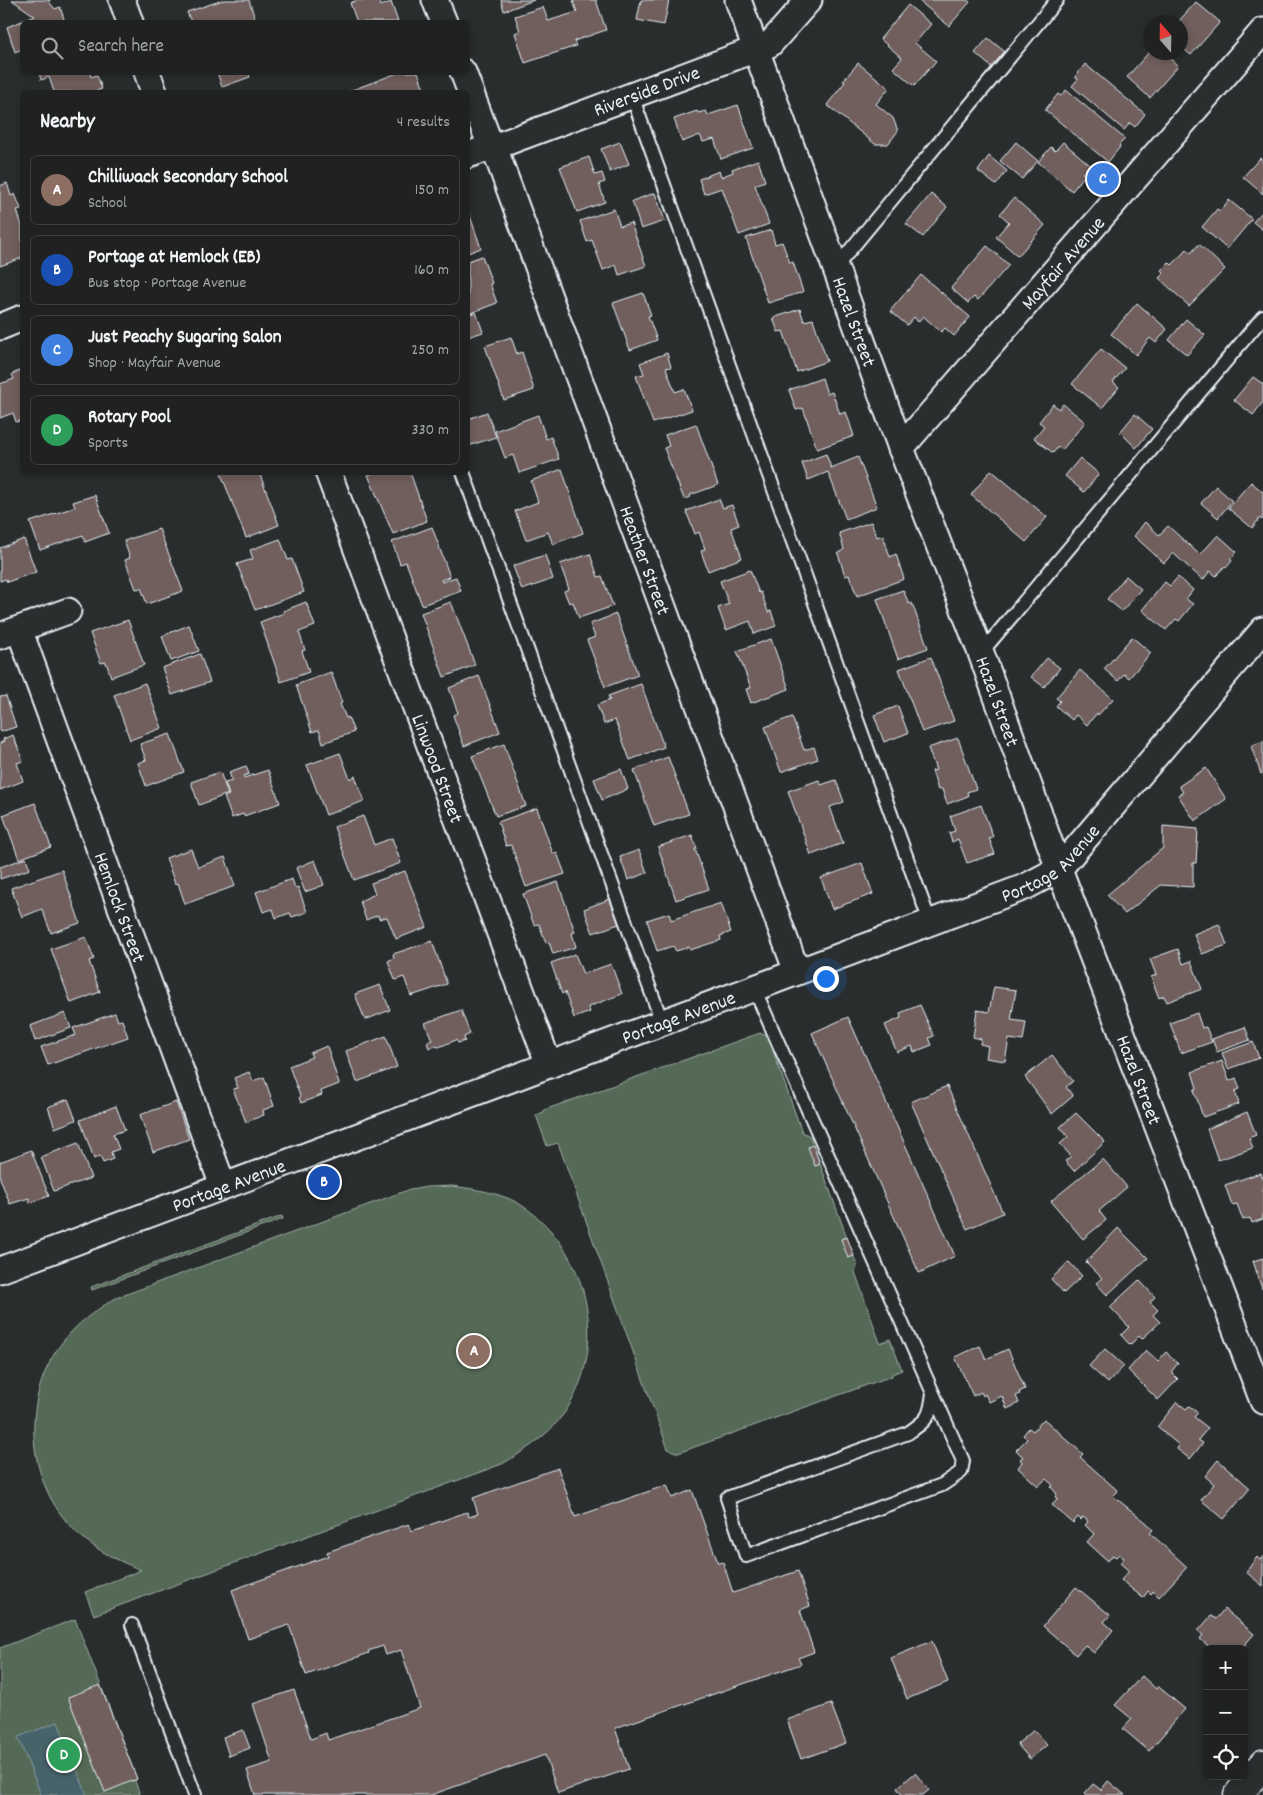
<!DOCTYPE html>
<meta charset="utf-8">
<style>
body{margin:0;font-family:Dekko,sans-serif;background:#2d2f2f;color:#f1f3f6}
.controls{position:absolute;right:15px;bottom:15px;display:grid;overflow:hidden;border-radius:8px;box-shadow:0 2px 8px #0003}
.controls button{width:45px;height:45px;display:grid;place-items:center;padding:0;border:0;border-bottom:1px solid #3d3f40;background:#202222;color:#f1f3f6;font:25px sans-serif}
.compass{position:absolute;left:1143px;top:15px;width:45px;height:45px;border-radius:50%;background:#202222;box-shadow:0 2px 8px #0003;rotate:340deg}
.you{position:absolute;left:825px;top:978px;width:18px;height:18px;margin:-12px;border:4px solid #fff;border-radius:50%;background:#1a73e8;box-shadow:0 0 0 8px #1a73e833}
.badge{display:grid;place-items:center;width:32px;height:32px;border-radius:50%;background:#ff9aa2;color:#fff;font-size:16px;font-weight:700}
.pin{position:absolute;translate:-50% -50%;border:2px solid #fff;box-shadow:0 1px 5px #0006}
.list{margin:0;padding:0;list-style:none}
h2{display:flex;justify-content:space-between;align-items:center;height:65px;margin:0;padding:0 20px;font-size:21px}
h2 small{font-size:16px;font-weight:400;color:#a2a4a5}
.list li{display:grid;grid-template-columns:32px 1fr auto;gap:15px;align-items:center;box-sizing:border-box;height:70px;margin:0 10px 10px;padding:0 10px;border:1px solid #3d3f40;border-radius:8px}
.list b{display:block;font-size:19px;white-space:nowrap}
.list p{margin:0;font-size:16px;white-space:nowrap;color:#a2a4a5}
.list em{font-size:16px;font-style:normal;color:#a2a4a5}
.icon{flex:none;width:28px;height:28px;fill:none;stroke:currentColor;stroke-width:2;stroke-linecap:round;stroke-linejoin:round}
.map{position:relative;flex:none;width:1263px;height:1795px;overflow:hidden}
.search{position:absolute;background:#202222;box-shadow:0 2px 8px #0003;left:20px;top:20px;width:450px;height:55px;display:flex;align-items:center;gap:12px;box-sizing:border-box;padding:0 18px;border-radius:8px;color:#a2a4a5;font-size:19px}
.panel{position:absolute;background:#202222;box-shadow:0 2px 8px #0003;left:20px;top:90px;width:450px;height:385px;border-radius:8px}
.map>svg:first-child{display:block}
.green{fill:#546a57;stroke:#9eaea8}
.water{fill:#47636b;stroke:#879ca3}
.building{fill:#705e5c;stroke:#e8f1f8}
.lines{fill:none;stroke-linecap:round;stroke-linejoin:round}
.service-casing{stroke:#e8f1f8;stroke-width:16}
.minor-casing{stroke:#e8f1f8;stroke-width:29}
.secondary-casing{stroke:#e8f1f8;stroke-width:31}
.service{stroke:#2a2d2e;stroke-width:12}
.minor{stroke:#2a2d2e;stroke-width:25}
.secondary{stroke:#2a2d2e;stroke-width:28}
.labels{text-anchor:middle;stroke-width:4;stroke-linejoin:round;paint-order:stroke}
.street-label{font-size:20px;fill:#e8f1f8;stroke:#2a2d2e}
</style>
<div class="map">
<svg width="1263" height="1795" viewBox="0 0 1263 1795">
<rect width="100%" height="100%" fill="#2a2d2e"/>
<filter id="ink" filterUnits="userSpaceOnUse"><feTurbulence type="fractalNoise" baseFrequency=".02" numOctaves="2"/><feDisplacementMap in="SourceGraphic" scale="10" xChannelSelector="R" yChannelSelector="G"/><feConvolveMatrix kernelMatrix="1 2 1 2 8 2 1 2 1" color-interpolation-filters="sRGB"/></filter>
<g filter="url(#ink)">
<path class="green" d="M760,1033l8,4 34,95 8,4 47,129 -2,7 25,71 10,-4 12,31 -10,4v2l-214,77 -10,-4 -110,-306 -11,3 -11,-31 8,-3v-2z
M452,1186c22,3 46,6 66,17 67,41 91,134 52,201 -15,27 -42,45 -68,60l-408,151 -9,-23 56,-22c-29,-12 -54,-24 -75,-49 -41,-49 -43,-126 -5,-177 15,-20 33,-33 55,-46l289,-107 22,-4z
M282,1216l1,3 -191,71 -1,-3z
M75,1619l62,160 -2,2 5,14h-140v-147z"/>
<path class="water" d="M58,1722l29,73h-46l-23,-58z"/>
<path class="building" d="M12,0h38l-1,2 6,7 5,-2 5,15h-43v27l-7,3 -8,-25 28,-11z
M223,0h26l6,19 -5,2 1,1h-60l-4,-10z
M358,0h21l2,6 10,-4 7,20h-41l-7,-19z
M501,0h33l-30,11z
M576,0h20l10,30 -32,11 2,5 -51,17 -10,-30 5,-2 -5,-15 28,-9 5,14 29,-9 -4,-11z
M641,0h28l-5,25 -27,-5z
M918,0h49l3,2 -21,24z
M1196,2l24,20 -29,33 -11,-9v-24h-2z
M908,5l23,19 -16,19 21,18 -22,25 -21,-18 9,-10 -22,-19z
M988,38l22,18 -13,16 -22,-19z
M1150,51v1h13l15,14 -28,32 -23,-21z
M858,63l31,25 -13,16 17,14 5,13 -10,13h-13l-48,-39 18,-23 -2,-1z
M1085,64l60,50 -10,13 -5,-4 -6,7 -52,-44 6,-7 -3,-2z
M39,72h51l1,5 6,-2 5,14 -9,3h-39l-5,-15 -8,3z
M217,72h31l2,5 -28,10z
M400,72h18l7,20h-78z
M1066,90l59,49 -6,6 1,2 -12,15 -63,-52 13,-16 3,2z
M738,105l15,43 -32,11 -7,-20 -11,3 -3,-7 -18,7 -8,-23 23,-8 1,2 8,-2 2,4z
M620,142l9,22 -19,8 -9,-23z
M1016,142l22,19 -16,18 -22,-18z
M1063,142l27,23 -8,8 3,2 -13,16 -34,-29 13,-15 4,4z
M989,156l18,15 -11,14 -18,-14z
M589,157l6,18 7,-2 3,9 -6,2 6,18 -28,10 -17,-45z
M1260,158l3,3v33l-20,-17z
M758,160l7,21 -10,4 14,39 -30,11 -17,-47 -18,6 -5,-15 20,-8 2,6 12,-5 -1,-3z
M7,183l4,13 4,-2 6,15 -4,1 5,16v32l-22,8v-80z
M655,193l10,28 -24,8 -9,-28z
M931,194l16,13 -24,30 -17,-13z
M1014,198l31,27 -27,31 -22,-19 13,-15 -9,-8z
M1229,200l23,19 -25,30 -25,-22 15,-18 3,2z
M614,209l6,17 11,-3 15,43 -27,9 -3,-10 -13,5 -11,-30 -5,2 -7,-21z
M468,210l13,38 -13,5z
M1263,211v19l-10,-8z
M771,230l4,14 7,-2 8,21 3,-1 10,30 -35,11 -22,-65z
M1199,244l26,25 -36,37 -30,-28 5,-5 -3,-3 8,-8 3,3 15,-16 4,4z
M987,246l22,19 -31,35 -4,-3 -6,6 -17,-15z
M482,256l10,27 -2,1 7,19 -29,11v-53z
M921,275l49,42 -16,19 -9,-8 -4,4 -18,-16 -5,6 -4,-5 -7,8 -17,-14z
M643,293l8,22 -3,1 9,24 -27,10 -17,-47z
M1137,303l30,26 -11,14 -6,-5 -14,17 -25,-21z
M800,309l4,12 9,-2 14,42 -30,11 -14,-41 -5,1 -5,-14z
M476,312l7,20 -15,5v-22z
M1186,319l19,16 -18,20 -18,-15z
M511,337l6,17 5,-2 12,38 -30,10 -19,-54z
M1101,349l24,19 -12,14 6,5 -17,21 -30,-24z
M667,353l4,14 -5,1 9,24 9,-3 8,21 -39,13 -17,-47 8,-2 -4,-11z
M22,370v50l-6,2 -3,-9 -13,5v-34l14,-5 -2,-5z
M1253,377l10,7v18l-10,13 -19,-15z
M822,378l5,16 5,-2 8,22 6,-2 8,24 -37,13 -14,-41 -7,2 -7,-20z
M1053,404l6,5 4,-5 22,18 -23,28 -4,-3 -5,6 -19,-15 10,-12 -5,-4z
M487,412l9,25 -28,9v-27z
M1135,414l17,15 -16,19 -16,-16z
M538,415l8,24 5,-2 8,22 -40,14 -6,-18 -8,3 -10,-27z
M696,424l22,61 -28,10 1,2 -7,2 -20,-51 5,-2 -4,-11z
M826,454l5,14 27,-11 19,50 -31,12 -18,-47 -20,8 -6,-17z
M1080,458l19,16 -15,18 -19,-16z
M562,469l21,64 -30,11 -5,-12 -22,8 -11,-29 23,-9 -7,-21z
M991,470l56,47 -21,25 -55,-47z
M225,472h34l20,53 -33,13 -25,-64z
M375,472h35l17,49 -34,13 -25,-59z
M1251,482l12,10v26l-1,2 -2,-2 -8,10 -24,-20z
M1216,486l16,15 -14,17 -17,-15z
M95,495l14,38 -24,9 -2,-7 -43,15 -10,-28 45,-15 -2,-5z
M719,499l4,9 9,-3 7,20 -8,3 11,30 -34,13 -7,-20 4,-2 -6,-17 -4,2 -9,-23z
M871,522l6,15 6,-2 7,22 6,-3 8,25 -47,17 -8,-21 -4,1 -5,-16 -2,-6 6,-5 -5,-16z
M1145,522l14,13 9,-9 32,29 18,-20 19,17 -7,7 2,2 -6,7 -1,-2 -9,10 -6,-5 -7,9 -30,-27 -9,10 -30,-27z
M432,527l18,50 -9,3 1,2 14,-5 5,14 -39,14 -16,-43 -6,2 -8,-22z
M159,529l24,62 -36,13 -6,-16 -5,1 -11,-29 5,-2 -6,-17z
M24,539l12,33 -29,10 -1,-3 -6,2v-33z
M280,539l8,21 4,-1 12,33 -49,18 -18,-46 16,-5 -3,-9z
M590,554l8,23 4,-1 11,30 -34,12 -6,-16 -4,1 -5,-12 5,-2 -9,-25z
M545,555l8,24 -31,11 -9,-24z
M750,570l9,23 2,-1 7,20 3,-1 5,15 -22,8 -4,-13 -24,9 -8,-22 11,-4 -9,-23z
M1126,576l15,13 -19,22 -15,-12z
M1178,577l15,13 -7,9 7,5 -14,17 -3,-2 -10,11 -24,-20 23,-28 5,4z
M903,590l6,14 3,-1 16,45 -30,11 -21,-60z
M306,602l9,24 -16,6 6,18 -3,1 7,21 -28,10 -21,-60 24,-9 -1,-2z
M451,602l24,63 -31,12 -23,-64z
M616,614l22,61 -33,12 -18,-47 8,-3 -5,-13z
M128,620l16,45 -33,12 -5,-15 -5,1 -11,-30z
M189,625l10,26 -28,10 -9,-25z
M1132,637l19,16 -22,25 -5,-4 -6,7 -14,-12z
M771,639l18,50 -38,14 -5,-14 5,-1 -14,-37z
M200,654l10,28 -38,13 -10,-27z
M931,657l23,64 -32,11 -23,-63z
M1047,658l13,10 -16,19 -13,-10z
M1080,670l33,29 -15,16 -1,-2 -10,12 -11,-10 -4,5 -16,-14 4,-5 -4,-3z
M331,672l11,31 -2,1 6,14 2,-1 6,15 -31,11 -4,-13 -7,2 -16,-47z
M479,676l21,56 -36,14 -11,-31 5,-2 -9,-25z
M145,683l17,45 -32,12 -16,-45z
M641,684l23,63 -34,13 -15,-40 -11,4 -7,-19 13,-5 -2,-4z
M6,696l10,31 -16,5v-35z
M898,706l10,27 -24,9 -10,-27z
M792,717l12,33 10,-3 4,12 -37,13 -16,-45z
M170,734l14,38 -38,14 -8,-23 8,-3 -6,-16z
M13,735l10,26 -6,2 6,18 -23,9v-47l4,-2 -1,-2z
M958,738l18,51 -9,3 1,4 -21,8 -5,-15 -4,1 -6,-19 4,-1 -8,-22z
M1263,741v32l-2,1 -10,-28z
M504,744l22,62 -30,10 -24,-60z
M340,753l10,26 5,-3 9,25 -38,14 -19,-50z
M668,757l21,57 -35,12 -20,-56z
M246,766l3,8 -6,2 1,2 24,-8 12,33 -36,13 -1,-2 -11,4 -8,-21 5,-2 -4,-12 7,-2 -3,-9z
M1206,768l20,31 -31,22 -17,-26 5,-3 -4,-6z
M621,769l7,20 -26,11 -8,-21z
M220,772l8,22 -29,11 -8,-23z
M819,780l2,5 15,-5 8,22 -14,5 13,36 -32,12 -23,-64z
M35,803l16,44 -32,12 -16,-44z
M981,805l12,32 -4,1 6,16 -28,9 -9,-24 -6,3 -3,-9 6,-2 -5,-15z
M537,808l16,46 4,-1 8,21 -39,13 -15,-42 -5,1 -8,-24z
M363,816l11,29 18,-7 9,25 -47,17 -20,-53z
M1163,826l35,3 -2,34h-3v24l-32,-2 -36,29 -18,-19 56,-47z
M692,835l5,14h-2l14,40 -33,11 -18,-53z
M191,849l7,18 27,-10 10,29 -50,18 -7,-21 -3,1 -9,-26z
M639,850l8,23 -19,7 -8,-23z
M26,858l4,11 -30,10v-12z
M315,860l9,25 -19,7 -9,-24z
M862,863l11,31 -41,15 -11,-31z
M62,870l18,53 -29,10 -9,-24 -20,8 -11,-29z
M405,871l22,56 -31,12 -9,-22 -8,2 -1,-4 -12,5 -6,-19 15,-7 -4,-11z
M292,879l3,9 3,-1 9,25 -15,5 -2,-4 -14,5 -3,-9 -10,3 -7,-20z
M558,882l17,50 -3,1 4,14 -23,7 -4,-12 -3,1 -7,-19 -5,1 -11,-31z
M610,899l9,25 -26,9 -9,-24z
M721,903l10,29 -11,4 1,4 -31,10 -1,-3 -13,4 -3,-5 -16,5 -10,-31 22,-7 2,7z
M1219,924l8,21 -25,9 -8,-20z
M86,937l8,22 -5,2 11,31 -29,11 -20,-54z
M432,941l15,43 -36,12 -7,-19 -9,3 -7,-19 6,-3 -1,-4z
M1178,949l5,15 8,-3 11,28 -35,13 -3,-6 -5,2 -8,-21 5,-2 -6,-16z
M575,954l8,20 28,-10 11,30 -34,13 2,5 -16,6 -9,-26 -3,2 -11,-31z
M380,985l10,25 -25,10 -10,-26z
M994,987l22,3 -5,30 15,2 -3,19 -14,-2 -4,22 -19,-3 2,-12 -8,-2 1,-5 -8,-2 4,-27 12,2z
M920,1005l14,31 -5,2 3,7 -18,7 -2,-6 -15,6 -12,-27 16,-7 -1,-5z
M461,1010l9,24 -6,3 1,4 -7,2 -2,-3 -17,7 -5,-1 -5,2 -2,-6 5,-2 -7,-17z
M65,1013l6,15 -36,13 -5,-15z
M115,1013l3,8 4,-1 6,17 -80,28 -7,-18 35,-12 -3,-7z
M1197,1013l5,15 4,-1 6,15 -31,11 -11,-30z
M848,1017l107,239 -36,17 -107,-240z
M1245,1027l5,13 -33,12 -5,-13z
M386,1036l11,31 -40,15 -11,-31z
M1253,1042l6,16 -31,11 -6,-16z
M327,1046l12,38 -18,7 1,4 -21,8 -2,-6 1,-1 -11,-30 23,-9 -2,-4z
M1052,1055l21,26 -7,6 7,9 -21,18 -27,-37z
M1222,1061l7,20 7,-3 4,11 -5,2 4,13 -36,13 -9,-27 3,-2 -5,-16z
M249,1072l4,9 11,-4 10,29 -11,4 1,5 -18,7 -13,-33 5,-1 -4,-10z
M947,1086l56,127 -36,16 -56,-127z
M68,1099l8,21 -21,8 -7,-21z
M176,1102l13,37 -36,13 -13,-37z
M116,1106l9,24 -12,4 6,15 -8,3 2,7 -10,4 -3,-7 -6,3 -14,-39z
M1247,1112l9,23 -7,3 4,10 -35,12 -11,-31z
M1076,1113l29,29 -31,29 -9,-10 6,-5 -11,-12 8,-7 -8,-10z
M78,1143l13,35 -37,13 -13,-34z
M813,1145l7,19 -5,2 -7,-19z
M31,1150l18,46 -19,7 -1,-5 -19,6 -10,-26v-16z
M1103,1159l24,28 -28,24 7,9 -23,19 -32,-38z
M1260,1173l3,9v37l-11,4 -2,-5 -7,2 -6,-16 -5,1 -7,-20z
M1118,1228l30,30 -41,37 -11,-12 6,-5 -16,-16z
M847,1237l7,19 -6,2 -7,-19z
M1263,1258v30l-1,1 -9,-28z
M1069,1262l13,14 -18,17 -13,-14z
M1139,1280l16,17 -5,5 8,8 -5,5 7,7 -18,17 -3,-3 -9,9 -9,-10 8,-8 -19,-20z
M980,1346l6,13 22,-10 17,40 -6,3 1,2 -4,2 3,7 -12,6 -5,-13 -13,6 -4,-8 -2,2 -2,-4 -8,4 -18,-39z
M1105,1349l19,17 -16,17 -19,-17z
M1146,1350l12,11 8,-9 12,11 -7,9 7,7 -20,21 -30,-30z
M1177,1402l9,7 3,-3 9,7 -4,4 14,11 -10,12 5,3 -13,16 -13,-10 2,-4 -22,-18z
M1044,1419l39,35 -3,3 38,34 -5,5 34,27 6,7 -3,3 37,34 -28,30 -6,-6 -2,3 -3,-3 -5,7 -22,-18 8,-9 -9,-8 4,-5 -5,-4 -3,3 -3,-2 -5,6 -21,-19 7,-8 -9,-9 3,-3 -2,-3 -3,-2 -2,3 -3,-3 -5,6 -21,-18 6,-6 -3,-2 2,-3 -6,-7 2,-2 -7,-6 -8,7 -20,-18 4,-6 -2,-3 3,-2 -7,-7 11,-11 -4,-4 6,-7 4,3z
M1218,1460l32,28 -26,31 -23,-19 13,-16 -9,-8z
M558,1468l17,49 92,-32 5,13 20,-8 26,73 5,-1 10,31 65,-22 12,35 -10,4 14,42 -16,6 3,6 -186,64 14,41 -71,24 -13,-38 -114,40h-176l-8,-25 25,-8 -19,-58 41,-14 17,49 15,-6 2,7 92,-32 -19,-58 -15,5 -3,-9 -15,5 1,2 -63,22 -17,-50 -41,14 -16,-49 96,-34 -1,-4 82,-28 3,7 55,-19 2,5 9,-3 -5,-16z
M1263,1556v30l-17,-14 11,-15 3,3z
M1076,1587l34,28 -6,7 9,8 -19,23 -9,-8 -9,10 -33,-29z
M1224,1609l30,25 -13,15h-29l-12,-10 3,-4 -5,-4 13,-15 5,3z
M932,1641l16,41 -41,17 -16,-41z
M1142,1676l14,13 2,-3 2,2 25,21 -36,42 -26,-22 9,-10 -17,-14z
M100,1685l37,94 -32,13 -37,-95z
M831,1704l15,39 -45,16 -14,-39z
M243,1730l7,18 -21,8 -6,-19z
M1034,1730l13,15 -17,14 -13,-15z
M915,1773l14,17 -6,5h-21l-5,-7z
M1108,1781l17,14h-38l-2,-2 8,-9 8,6z"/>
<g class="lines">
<g class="service-casing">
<path id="service" d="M632,96l298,826
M836,267l221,-267
M463,472l199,550
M981,653l282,-336
M754,988l209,473 -2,11 -19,13 -196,71 -19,-58 181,-65c20,-14 22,-15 25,-40
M132,1625l63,170"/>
</g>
<g class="minor-casing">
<g id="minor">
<path d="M122,0l8,22"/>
<path d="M435,0l9,22"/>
<path id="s1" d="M738,0l163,448 80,205 78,216 204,532"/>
<path d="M147,72l7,20"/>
<path d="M463,72l28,75"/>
<path id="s2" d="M494,147l303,825"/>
<path id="s3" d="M468,155l23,-8h3l276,-103 39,-44"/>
<path d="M0,327l22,-9"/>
<path id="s4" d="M901,448l362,-417"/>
<path id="s5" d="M328,472l221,593"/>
<path id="s6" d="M19,629l204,557"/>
<path d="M0,636l68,-25"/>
<path id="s7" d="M0,1270l1025,-383 34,-18 204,-239"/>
</g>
</g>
<g class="secondary-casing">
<path id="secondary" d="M1238,1795l25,-31"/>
</g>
<use href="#service" class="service"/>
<use href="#minor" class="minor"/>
<use href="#secondary" class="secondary"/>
</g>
</g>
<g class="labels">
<g class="street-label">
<text dy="7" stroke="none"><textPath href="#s3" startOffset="190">Riverside Drive</textPath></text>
<text dy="7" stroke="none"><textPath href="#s4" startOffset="246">Mayfair Avenue</textPath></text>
<text dy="7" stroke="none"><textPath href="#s1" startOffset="342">Hazel Street</textPath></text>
<text dy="7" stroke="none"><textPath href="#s2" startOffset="440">Heather Street</textPath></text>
<text dy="7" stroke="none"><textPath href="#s1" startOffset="748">Hazel Street</textPath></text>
<text dy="7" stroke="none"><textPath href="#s5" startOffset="316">Linwood Street</textPath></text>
<text dy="7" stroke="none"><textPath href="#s7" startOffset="1129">Portage Avenue</textPath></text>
<text dy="7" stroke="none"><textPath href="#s6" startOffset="296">Hemlock Street</textPath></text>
<text dy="7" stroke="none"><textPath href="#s7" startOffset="724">Portage Avenue</textPath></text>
<text dy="7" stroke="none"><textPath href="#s1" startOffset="1152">Hazel Street</textPath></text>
<text dy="7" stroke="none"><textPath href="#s7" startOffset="244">Portage Avenue</textPath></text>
</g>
</g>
</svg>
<div class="controls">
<button>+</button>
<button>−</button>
<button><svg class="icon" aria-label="locate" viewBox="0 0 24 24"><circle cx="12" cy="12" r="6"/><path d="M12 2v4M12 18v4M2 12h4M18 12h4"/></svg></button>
</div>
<svg class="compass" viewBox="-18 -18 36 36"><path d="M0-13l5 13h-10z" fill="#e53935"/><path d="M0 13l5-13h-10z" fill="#a2a4a5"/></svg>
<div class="you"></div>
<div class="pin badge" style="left:474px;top:1351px;background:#8d6e63">A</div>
<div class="pin badge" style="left:324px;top:1182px;background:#1a4fb4">B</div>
<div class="pin badge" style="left:1103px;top:179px;background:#3f7fe0">C</div>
<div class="pin badge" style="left:64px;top:1755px;background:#2e9e5b">D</div>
<div class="search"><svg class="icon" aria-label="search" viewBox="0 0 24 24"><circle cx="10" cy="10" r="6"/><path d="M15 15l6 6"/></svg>Search here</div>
<section class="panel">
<h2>Nearby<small>4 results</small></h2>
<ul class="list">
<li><span class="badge" style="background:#8d6e63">A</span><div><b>Chilliwack Secondary School</b><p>School</p></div><em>150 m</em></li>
<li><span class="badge" style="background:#1a4fb4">B</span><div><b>Portage at Hemlock (EB)</b><p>Bus stop · Portage Avenue</p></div><em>160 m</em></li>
<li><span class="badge" style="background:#3f7fe0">C</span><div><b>Just Peachy Sugaring Salon</b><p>Shop · Mayfair Avenue</p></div><em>250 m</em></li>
<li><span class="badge" style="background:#2e9e5b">D</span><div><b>Rotary Pool</b><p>Sports</p></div><em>330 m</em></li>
</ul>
</section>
</div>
